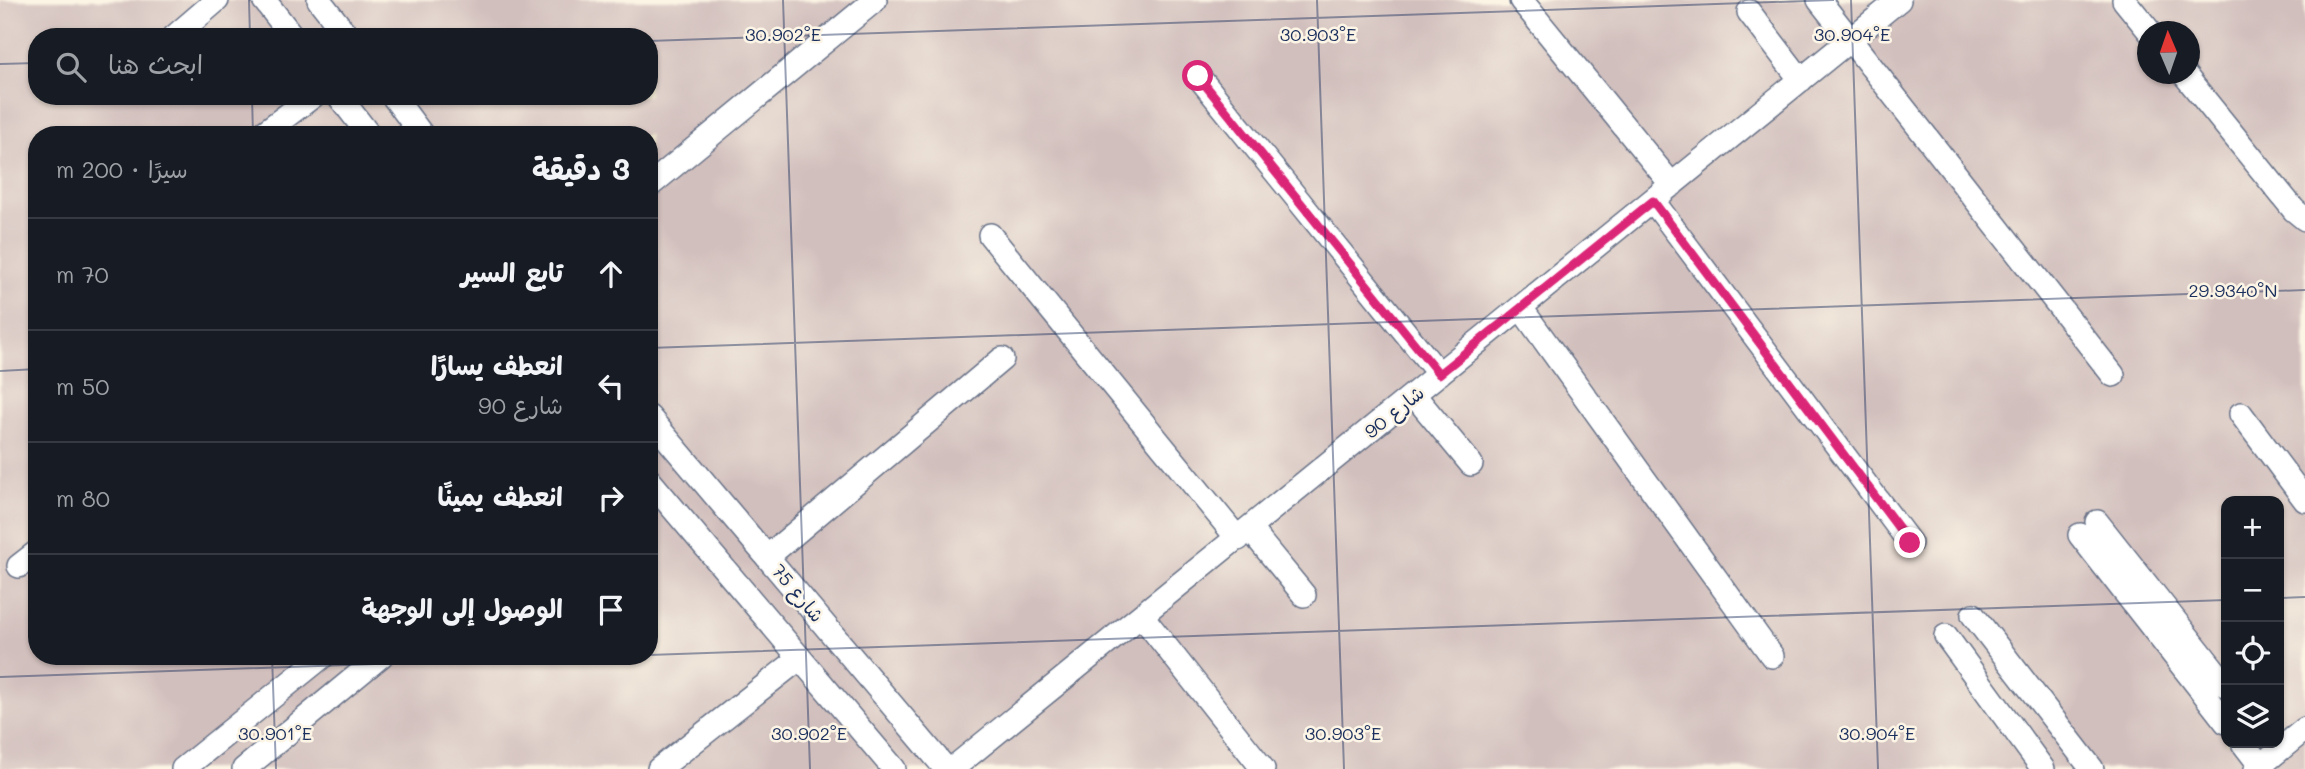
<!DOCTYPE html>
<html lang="ar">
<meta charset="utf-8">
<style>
body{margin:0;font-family:Mali,"Playpen Sans Arabic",sans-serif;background:#20242c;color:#f1f3f6;direction:rtl}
.controls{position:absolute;right:21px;bottom:21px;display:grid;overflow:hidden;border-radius:14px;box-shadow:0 2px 5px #0004}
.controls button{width:63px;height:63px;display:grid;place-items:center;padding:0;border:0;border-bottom:2px solid #363941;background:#171b24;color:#f1f3f6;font:35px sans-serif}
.compass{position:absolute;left:2137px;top:21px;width:63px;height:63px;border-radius:50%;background:#171b24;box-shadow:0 2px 5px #0004;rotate:358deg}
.stop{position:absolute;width:21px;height:21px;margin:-16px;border:5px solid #db2777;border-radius:50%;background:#fff}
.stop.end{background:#db2777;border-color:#fff;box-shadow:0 2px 7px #0008}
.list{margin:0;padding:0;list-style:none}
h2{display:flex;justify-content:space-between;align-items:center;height:91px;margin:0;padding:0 28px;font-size:30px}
h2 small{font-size:23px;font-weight:400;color:#9ea1a6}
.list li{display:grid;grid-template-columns:46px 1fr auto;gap:21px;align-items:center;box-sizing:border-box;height:112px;padding:0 28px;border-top:2px solid #363941}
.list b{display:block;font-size:26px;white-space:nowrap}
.list p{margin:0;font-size:23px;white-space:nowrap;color:#9ea1a6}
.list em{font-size:23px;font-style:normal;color:#9ea1a6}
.icon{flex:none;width:38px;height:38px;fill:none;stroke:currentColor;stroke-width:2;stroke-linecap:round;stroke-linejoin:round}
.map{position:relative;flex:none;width:2305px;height:769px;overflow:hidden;direction:ltr}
.search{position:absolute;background:#171b24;box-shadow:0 2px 5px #0004;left:28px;top:28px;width:630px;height:77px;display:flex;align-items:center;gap:18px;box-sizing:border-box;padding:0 24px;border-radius:28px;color:#9ea1a6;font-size:26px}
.panel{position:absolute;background:#171b24;box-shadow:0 2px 5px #0004;left:28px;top:126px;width:630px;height:539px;border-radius:28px;direction:rtl}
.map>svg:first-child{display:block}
.industrial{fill:#d1bfbd;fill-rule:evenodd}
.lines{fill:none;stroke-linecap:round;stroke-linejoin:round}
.service-casing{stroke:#667086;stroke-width:26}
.service{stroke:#fff;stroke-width:23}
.route{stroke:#db2777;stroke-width:9}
.ticks{fill:none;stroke:#1b2f5e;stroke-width:2;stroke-opacity:0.45}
.labels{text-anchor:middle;stroke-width:5;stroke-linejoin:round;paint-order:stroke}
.street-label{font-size:19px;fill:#1b2f5e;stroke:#fcf5e5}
.ticks-label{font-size:18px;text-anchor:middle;fill:#1b2f5e;stroke:#fcf5e5;stroke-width:5;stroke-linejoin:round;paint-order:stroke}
</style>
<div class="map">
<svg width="2305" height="769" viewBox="0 0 2305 769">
<rect width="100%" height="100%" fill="#fcf5e5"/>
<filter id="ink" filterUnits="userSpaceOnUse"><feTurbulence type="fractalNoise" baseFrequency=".0143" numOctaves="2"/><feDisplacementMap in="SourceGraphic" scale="14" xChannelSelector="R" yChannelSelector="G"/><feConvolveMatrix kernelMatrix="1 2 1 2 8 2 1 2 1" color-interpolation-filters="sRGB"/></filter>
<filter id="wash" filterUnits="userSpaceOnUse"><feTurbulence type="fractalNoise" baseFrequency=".00686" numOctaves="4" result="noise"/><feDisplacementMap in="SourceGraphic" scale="28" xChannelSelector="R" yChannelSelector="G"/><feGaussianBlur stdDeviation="1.57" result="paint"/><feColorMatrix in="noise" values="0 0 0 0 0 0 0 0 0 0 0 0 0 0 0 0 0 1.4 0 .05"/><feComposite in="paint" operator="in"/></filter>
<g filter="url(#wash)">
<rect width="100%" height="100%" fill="#f2eacf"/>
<path class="industrial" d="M0,0h2305v769h-2305zM2148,32h42v42h-42zM37,37h612v59h-612zM37,135h612v521h-612zM2226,501h53v242h-53z"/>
</g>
<g filter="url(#ink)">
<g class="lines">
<g class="service-casing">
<path id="service" d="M264,0l29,37
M319,0l29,37
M1521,0l151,185
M1819,0l294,375
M2124,0l26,32
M1749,12l52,68
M174,37l43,-37
M2184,74l110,136 11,9
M1198,76l241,298
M339,96l30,39
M393,96l29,39
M261,135l52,-39
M649,186l226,-186
M1653,201l257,342
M990,235l248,304
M1521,308l251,348
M1414,395l57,69
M2241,414l64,86
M649,417l297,352
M649,480l245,289
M2097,522l129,163
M1250,529l54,66
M2080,535l146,187
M767,557l235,-198
M19,566l18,-14
M1973,615l119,154
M1142,616l121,153
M1946,636l97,133
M2243,743l20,26
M183,769l140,-113
M244,769l137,-113
M659,769l141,-111
M952,769l947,-769
M2256,769l49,-40"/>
</g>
<use href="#service" class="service"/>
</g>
</g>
<g class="lines" filter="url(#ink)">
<path class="route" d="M1198,76l241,298 214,-173 257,342"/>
</g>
<path class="ticks" d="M249,0l1,37M783,0l27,769M1317,0l27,769M1851,0l27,769M649,41l1185,-41M0,64l37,-1M252,96l1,39M649,348l1656,-58M0,371l37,-2M2279,598l26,-1M649,655l1577,-55M272,656l4,113M0,677l602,-21"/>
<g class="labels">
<g class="street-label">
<text transform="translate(1394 412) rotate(-39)" y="7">شارع 90</text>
<text transform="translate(798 593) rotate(50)" y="7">شارع 75</text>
</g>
</g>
<g class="ticks-label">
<text x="783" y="41">30.902°E</text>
<text x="1318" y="41">30.903°E</text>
<text x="1852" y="41">30.904°E</text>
<text x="2233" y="297">29.9340°N</text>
<text x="275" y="740">30.901°E</text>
<text x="809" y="740">30.902°E</text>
<text x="1343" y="740">30.903°E</text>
<text x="1877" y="740">30.904°E</text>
</g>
</svg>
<div class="controls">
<button>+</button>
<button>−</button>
<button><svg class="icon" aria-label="locate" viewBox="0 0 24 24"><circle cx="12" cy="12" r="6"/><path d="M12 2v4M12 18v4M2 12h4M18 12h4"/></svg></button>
<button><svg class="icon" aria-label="layers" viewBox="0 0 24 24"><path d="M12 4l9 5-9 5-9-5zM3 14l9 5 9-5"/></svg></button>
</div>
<svg class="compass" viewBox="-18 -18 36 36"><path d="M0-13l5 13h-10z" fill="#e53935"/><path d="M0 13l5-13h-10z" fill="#9ea1a6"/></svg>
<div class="stop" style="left:1198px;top:76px"></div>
<div class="stop end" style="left:1910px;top:543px"></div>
<div class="search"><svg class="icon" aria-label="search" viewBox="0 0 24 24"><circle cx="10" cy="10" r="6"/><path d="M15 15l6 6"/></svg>ابحث هنا</div>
<section class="panel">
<h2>3 دقيقة<small>سيرًا · 200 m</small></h2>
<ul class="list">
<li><svg class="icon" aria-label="ahead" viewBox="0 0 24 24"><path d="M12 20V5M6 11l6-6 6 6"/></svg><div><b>تابع السير</b></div><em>70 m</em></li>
<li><svg class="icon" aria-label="left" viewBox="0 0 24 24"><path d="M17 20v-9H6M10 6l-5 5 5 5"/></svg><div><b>انعطف يسارًا</b><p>شارع 90</p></div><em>50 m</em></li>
<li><svg class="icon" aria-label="right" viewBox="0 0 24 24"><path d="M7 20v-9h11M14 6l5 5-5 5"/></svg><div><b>انعطف يمينًا</b></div><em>80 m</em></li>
<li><svg class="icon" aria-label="arrive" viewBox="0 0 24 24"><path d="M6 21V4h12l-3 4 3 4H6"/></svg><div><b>الوصول إلى الوجهة</b></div></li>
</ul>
</section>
</div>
